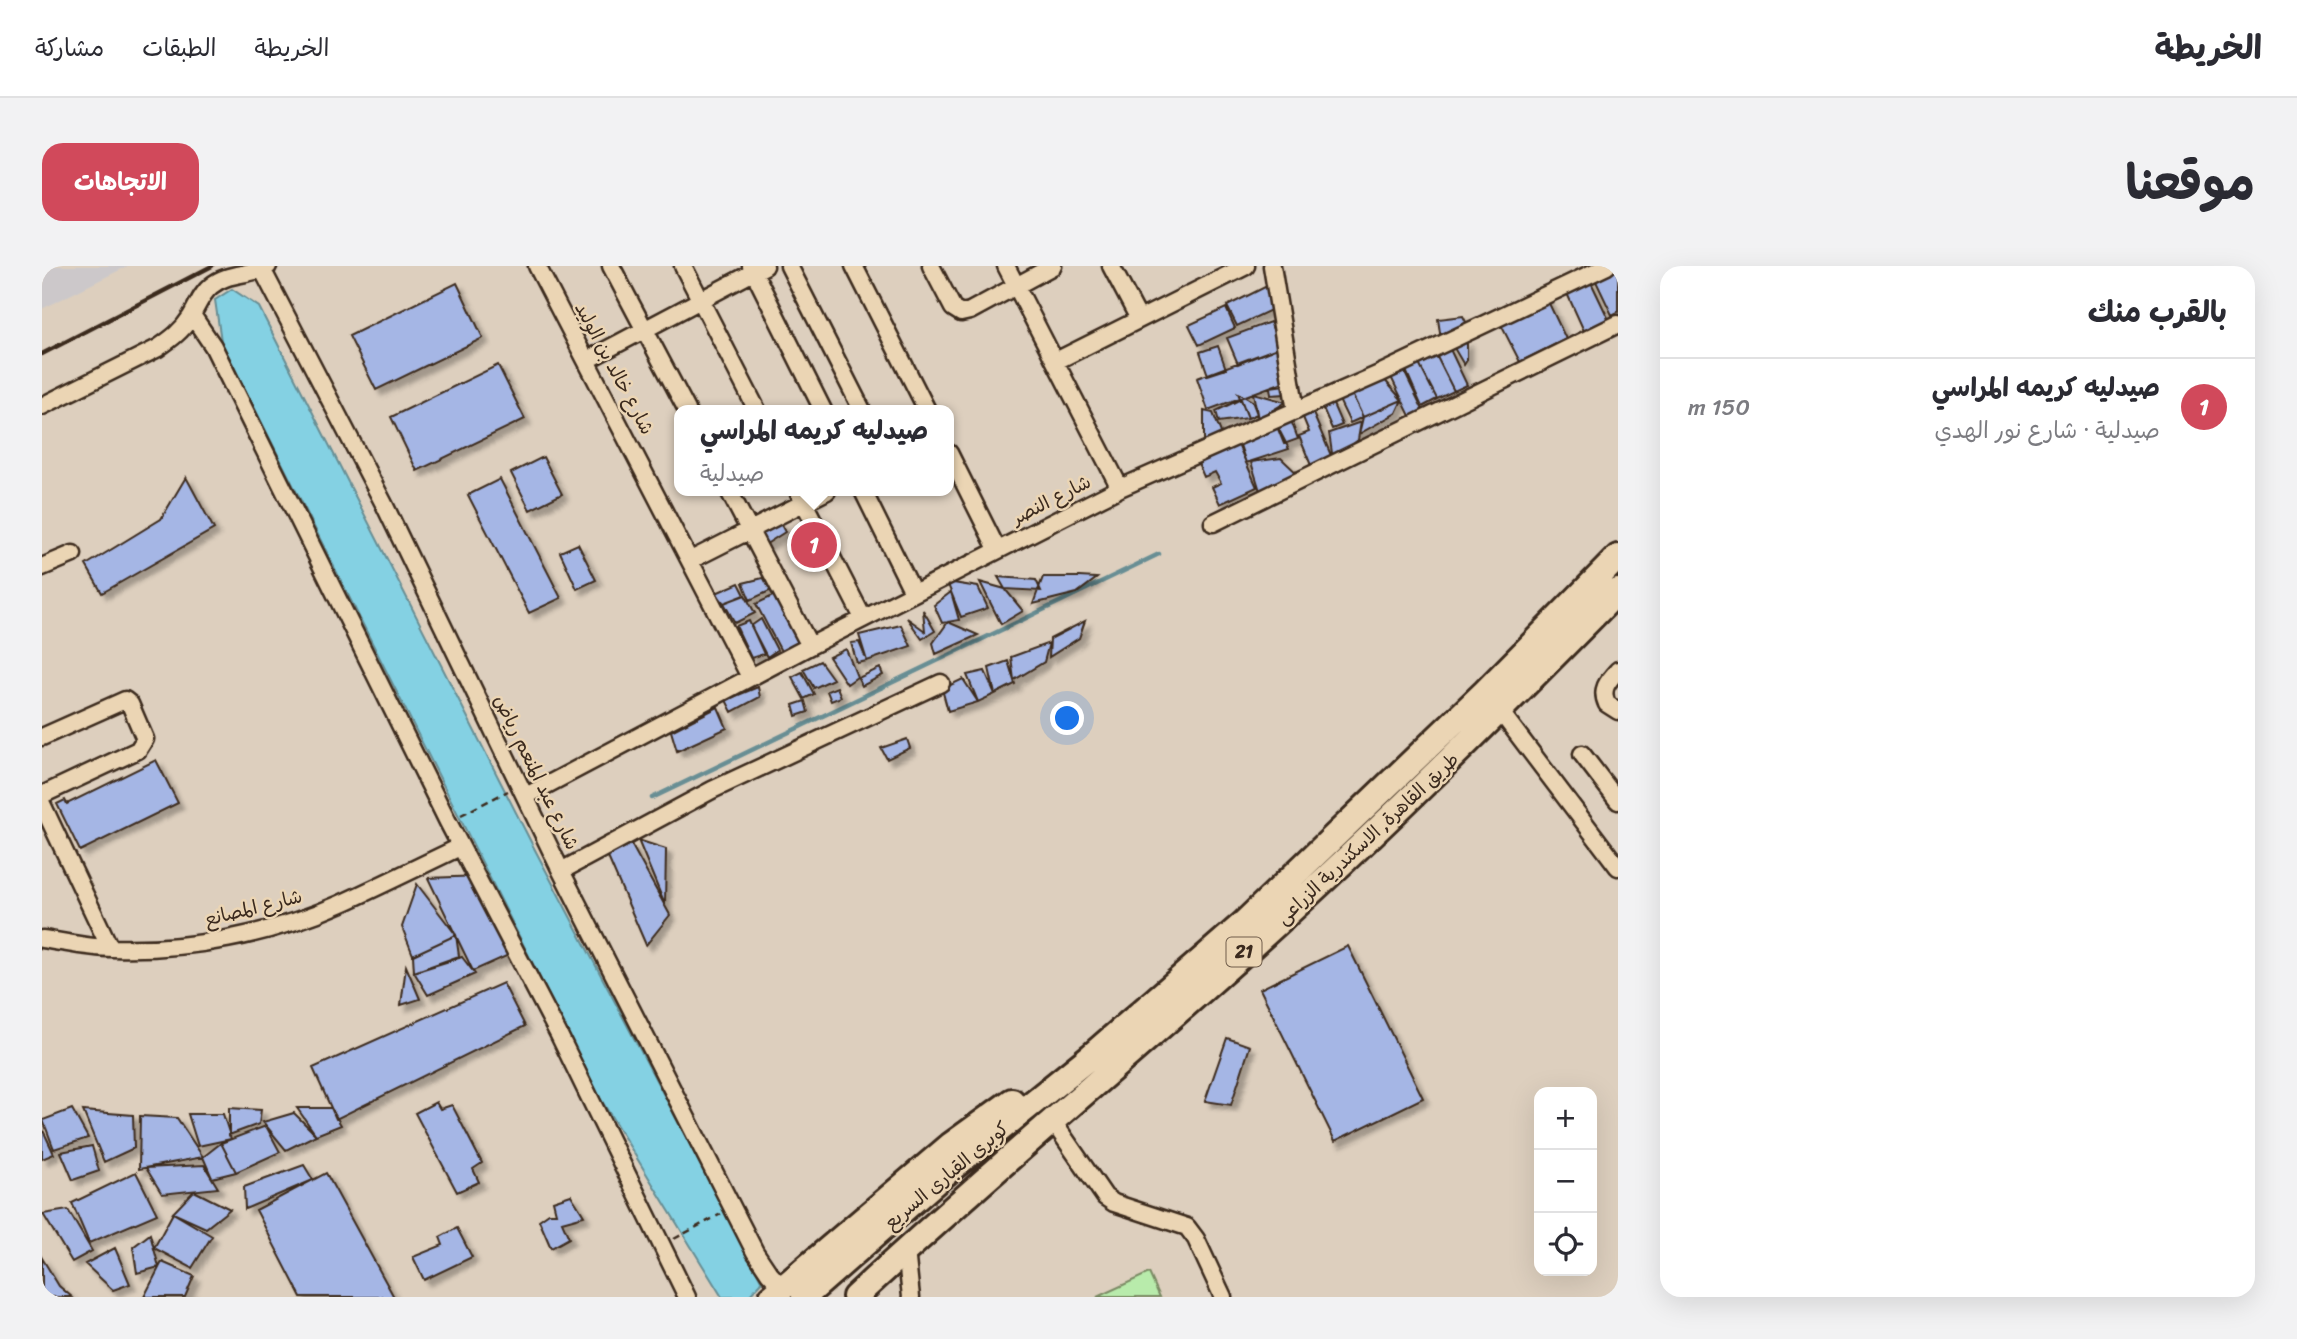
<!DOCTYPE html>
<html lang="ar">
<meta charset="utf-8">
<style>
body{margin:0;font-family:Sriracha,"Playpen Sans Arabic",sans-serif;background:#f2f2f3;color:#2b2b33;direction:rtl}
.controls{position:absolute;right:21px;bottom:21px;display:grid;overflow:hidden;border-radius:14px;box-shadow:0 7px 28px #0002}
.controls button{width:63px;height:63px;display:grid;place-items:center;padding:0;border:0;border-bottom:2px solid #e1e1e2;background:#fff;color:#2b2b33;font:35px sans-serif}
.you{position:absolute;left:1026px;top:453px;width:24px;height:24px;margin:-18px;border:5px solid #fff;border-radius:50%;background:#1a73e8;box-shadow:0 0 0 10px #1a73e833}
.badge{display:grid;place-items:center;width:46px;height:46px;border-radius:50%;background:#d1495b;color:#fff;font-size:23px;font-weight:700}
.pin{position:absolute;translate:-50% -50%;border:4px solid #fff;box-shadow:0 2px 7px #0006}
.popup{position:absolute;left:632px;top:139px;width:280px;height:91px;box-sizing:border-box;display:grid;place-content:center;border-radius:14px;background:#fff;filter:drop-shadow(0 2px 5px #0005);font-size:23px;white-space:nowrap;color:#7c7c81}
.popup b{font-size:26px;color:#2b2b33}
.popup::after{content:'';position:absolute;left:50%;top:100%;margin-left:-14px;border:14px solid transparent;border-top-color:#fff}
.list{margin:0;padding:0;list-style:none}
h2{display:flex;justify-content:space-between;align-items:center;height:91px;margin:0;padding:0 28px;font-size:30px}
h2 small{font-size:23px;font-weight:400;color:#7c7c81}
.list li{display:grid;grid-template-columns:46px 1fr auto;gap:21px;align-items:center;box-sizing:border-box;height:98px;padding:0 28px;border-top:2px solid #e1e1e2}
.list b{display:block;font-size:26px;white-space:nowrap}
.list p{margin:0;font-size:23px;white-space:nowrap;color:#7c7c81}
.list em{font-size:23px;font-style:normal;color:#7c7c81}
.icon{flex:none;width:38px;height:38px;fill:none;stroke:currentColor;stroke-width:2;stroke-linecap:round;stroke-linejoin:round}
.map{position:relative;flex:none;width:1576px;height:1031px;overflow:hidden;direction:ltr;border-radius:21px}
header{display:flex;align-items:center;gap:42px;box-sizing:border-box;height:98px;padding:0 35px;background:#fff;border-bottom:2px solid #e1e1e2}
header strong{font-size:33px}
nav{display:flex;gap:38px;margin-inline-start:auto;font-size:24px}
.intro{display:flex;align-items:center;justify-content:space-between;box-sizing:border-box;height:168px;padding:0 42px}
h1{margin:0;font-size:49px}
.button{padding:18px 32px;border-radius:21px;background:#d1495b;color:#fff;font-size:24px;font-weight:700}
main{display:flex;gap:42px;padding:0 42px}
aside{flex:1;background:#fff;border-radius:21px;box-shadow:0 7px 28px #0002}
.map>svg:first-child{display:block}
.built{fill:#ccc8ca}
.green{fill:#b8ebab;stroke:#7a8a64;stroke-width:2}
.water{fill:#84d1e3;stroke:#678e94;stroke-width:2}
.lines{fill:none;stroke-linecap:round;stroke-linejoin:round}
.stream{stroke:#678e94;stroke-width:4.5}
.building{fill:#a5b6e5;stroke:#3b2a1e;stroke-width:2;filter:url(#shadow)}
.minor-casing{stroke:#3b2a1e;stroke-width:21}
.highway-casing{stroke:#3b2a1e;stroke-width:30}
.path{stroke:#3b2a1e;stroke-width:2.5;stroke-dasharray:7 5;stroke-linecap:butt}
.minor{stroke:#ebd5b4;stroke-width:16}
.highway{stroke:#ebd5b4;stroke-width:24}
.rail{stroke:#3b2a1e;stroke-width:4.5}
.labels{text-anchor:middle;stroke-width:5;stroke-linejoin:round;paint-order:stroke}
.shield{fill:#ebd5b4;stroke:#705d4b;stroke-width:2}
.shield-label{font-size:18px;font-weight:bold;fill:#3b2a1e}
.street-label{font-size:19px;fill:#3b2a1e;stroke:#ebd5b4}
</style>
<header>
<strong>الخريطة</strong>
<nav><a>الخريطة</a><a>الطبقات</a><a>مشاركة</a></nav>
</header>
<div class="intro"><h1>موقعنا</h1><a class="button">الاتجاهات</a></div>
<main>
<aside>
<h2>بالقرب منك<small></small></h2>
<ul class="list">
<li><span class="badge">1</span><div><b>صيدليه كريمه المراسي</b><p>صيدلية · شارع نور الهدي</p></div><em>150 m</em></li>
</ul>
</aside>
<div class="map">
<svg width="1576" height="1031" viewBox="0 0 1576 1031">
<defs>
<filter id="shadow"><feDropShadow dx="5.5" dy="5.5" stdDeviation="2" flood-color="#0004"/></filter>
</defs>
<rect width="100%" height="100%" fill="#ddcfbe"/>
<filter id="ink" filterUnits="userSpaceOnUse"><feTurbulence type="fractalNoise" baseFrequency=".0143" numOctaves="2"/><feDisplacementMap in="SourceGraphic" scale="14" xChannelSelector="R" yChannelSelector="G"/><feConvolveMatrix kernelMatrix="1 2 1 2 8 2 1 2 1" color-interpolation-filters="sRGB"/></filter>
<g filter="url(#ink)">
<path class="built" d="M0,0h86l-86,43z"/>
<path class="green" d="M1107,1007l11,24h-63z"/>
<path class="water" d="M190,23l27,18 274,539 229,436 -14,15h-26l-122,-199 -379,-757 -6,-41z"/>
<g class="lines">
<path class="stream" d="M610,532l507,-244"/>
</g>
<path class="building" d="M1576,0v46l-6,3 -18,-38z
M1547,12l20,42 -25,11 -19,-42z
M415,17l26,55 -107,52 -27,-54z
M1225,20l4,24 -34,16 -10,-20z
M1504,31l20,42 -46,23 -21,-41z
M1184,42l9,20 -36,17 -10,-20z
M1421,50l5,10 -27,14 -3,-21z
M1228,56l10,25 -42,17 -11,-26z
M1425,75v19l-3,5 -10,-17z
M1406,79l19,40 -13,6 -20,-40z
M1176,80l8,23 -18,6 -8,-23z
M1238,81l3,35 -75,28 -11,-32z
M1392,85l20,40 -17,8 -20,-39z
M1375,94l20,39 -15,8 -18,-41z
M456,99l27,54 -108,52 -26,-54z
M1362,105l20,41 -13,6 -20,-41z
M1341,112l19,22 -39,17 -12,-25z
M1243,119l1,9 -15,1 -1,-8z
M1309,126l12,25 -13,6 -12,-25z
M1196,127l14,8 5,13 -9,4z
M1211,127l33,9 -28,17z
M1199,133l7,19 -29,4 -3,-11z
M1360,134l-6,13 -37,21 4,-17z
M1290,136l10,23 -10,4 -10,-23z
M1162,145l9,2 9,22 -18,8z
M1270,145l21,49 -21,8 -13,-32 10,-4 -7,-17z
M1248,152l8,21 -14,5 -8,-20z
M1319,156l-3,18 -25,20 -4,-27z
M1234,158l13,25 -43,14 -8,-24z
M1193,172l22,49 -37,17 -8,-17 9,-4 -6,-11 -11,5 -9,-21z
M501,191l19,37 -32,16 -19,-37z
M1239,192l22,21 -42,15 -10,-32z
M144,211l28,52 -112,64 -16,-28 75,-46z
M458,213l61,119 -32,15 -61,-118z
M737,255l6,11 -22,14 -8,-18z
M536,278l18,36 -19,9 -17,-37z
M725,311l7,12 -24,11 -7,-17z
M956,311l38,3 5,11 -36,-2z
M1001,311h36l18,1 -20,15 -44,11z
M905,316l31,5 10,21 -27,9z
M938,316l25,7 18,22 -22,13z
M697,317l6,12 -21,8 -8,-10z
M909,326l8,28 -17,3 -8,-18z
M737,327l25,51 -21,11 -27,-51z
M703,329l10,18 -20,10 -11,-20z
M881,344l12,21 -13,8 -15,-21 18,13z
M719,353l16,31 -10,7 -16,-31z
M707,355l15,33 -13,4 -15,-32z
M1043,355l-6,17 -30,19 1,-18z
M906,356l30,13 -42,19 -3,-11z
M859,359l10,21 -44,15 -8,-26z
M817,376l8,19 -10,2 -6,-20z
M1007,377l-5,19 -30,18 -3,-23z
M804,383l11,28 -10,7 -18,-27z
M778,395l13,18 -19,9 -11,-19z
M966,395l7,23 -20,10 -6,-26z
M838,402l3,7 -21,11 -4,-8z
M943,405l10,23 -17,8 -11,-27z
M760,406l12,22 -10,5 -12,-22z
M921,413l15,23 -30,9 -6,-22z
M716,421l2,10 -28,15 -6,-12z
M795,421l4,10 -10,4 -4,-10z
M763,435l3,11 -12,4 -3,-11z
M676,441l9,21 -50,23 -6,-20z
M865,473l3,9 -23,11 -6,-11z
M114,494l22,43 -98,48 -23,-47 8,-4 2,4z
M596,574l28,9 -1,56z
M589,578l39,71 -24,30 -39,-90z
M439,610l39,74 -47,21 -45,-93z
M375,618l39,51 -43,20 -11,-28z
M414,669l3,21 -45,16 -1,-17z
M1306,680l75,152 -88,43 -75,-152z
M420,691l13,17 -47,21 -14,-23z
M364,700l14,33 -19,6z
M461,717l22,43 -189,93 -23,-51z
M1185,772l23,8 -19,59 -26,-4z
M394,836l4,7 12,-4 30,58 -9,6 6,13 -22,10 -42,-79z
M187,842l32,2 -2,14 -30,11z
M255,842h34l10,17 -25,10z
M30,843l16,29 -34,11 -11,-29z
M41,845l50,4 1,33 -30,14z
M252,847l22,22 -30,15 -23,-28z
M146,848h35l8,25 -33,7z
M98,850l37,2 26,39 -64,12z
M224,860l14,26 -44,20 -15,-29z
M0,862l12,26 -12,5z
M179,877l15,29 -24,6 -9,-21z
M50,880l7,25 -26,9 -12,-28z
M162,899l14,23 -56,6 -16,-26z
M262,899l9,15 -68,29 -1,-22z
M94,906l21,42 -68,29 -17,-40z
M284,907l68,124h-93l-45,-87z
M152,925l36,18 -24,19 -33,-15z
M529,929l13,21 -22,6 7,16 -18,10 -12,-28 10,-7h7l-3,-12z
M26,944l24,41 -20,11 -29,-48z
M131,947l39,23 -20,32 -38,-20z
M415,962l15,29 -48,23 -11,-23 30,-12 -3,-8z
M108,968l9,33 -22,6 -4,-26z
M73,982l15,36 -17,6 -28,-26z
M0,992l17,28 13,11h-30z
M120,996l32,14 -9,21h-41z"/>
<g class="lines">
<g class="minor-casing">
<path id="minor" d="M495,0l213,411
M569,0l76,144
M641,0l74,144
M709,0l72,144
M747,0l73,144
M812,0l73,144
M889,0l22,42 8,5 9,-2 83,-45
M964,0l114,222
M1069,0l28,53
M1230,0l24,145
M220,3l122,235 177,367 194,381 14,21 14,15
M150,49l21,31 235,476 110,211 129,264
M545,94l178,-94
M1014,95l190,-95
M0,140l116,-58c13,-9 24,-17 32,-30 7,-11 11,-24 21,-32 16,-14 39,-10 57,-20
M907,187l48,96
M687,225l81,155
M756,225l65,127
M821,225l50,101
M1171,257l405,-199
M649,294l136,-69
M0,301l31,-13
M1576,404c-10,11 -18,19 -11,34l11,7
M1458,445l118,156
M0,471l83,-37 5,4 15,35 -7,11 -96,45
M1540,488l36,47
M484,530l284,-150 310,-158 259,-114 228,-108
M0,538l68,144
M519,605l151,-81 229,-107
M0,673c23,3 46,9 69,9 77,3 159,-13 229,-44 40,-18 80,-38 120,-57
M1010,854l53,77 9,6 73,24 9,12 27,58
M864,984l5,47"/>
</g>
<g class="highway-casing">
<path id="highway" d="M730,1031l179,-152 61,-44
M762,1031l137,-120 150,-121 153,-133 241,-231 133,-135
M813,1031c130,-121 267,-234 399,-353 126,-113 246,-233 364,-353"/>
</g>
<path class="path" d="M419,549l47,-24
M632,973l47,-25"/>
<use href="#minor" class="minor"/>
<use href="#highway" class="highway"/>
<path class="rail" d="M0,88l170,-88"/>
</g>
</g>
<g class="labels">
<rect class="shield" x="1184.5" y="671.5" width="35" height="29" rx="5"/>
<g class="shield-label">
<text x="1202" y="692">21</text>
</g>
<g class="street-label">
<text transform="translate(573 102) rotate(62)" y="7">شارع خالد بن الوليد</text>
<text transform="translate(1009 233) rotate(-27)" y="7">شارع النصر</text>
<text transform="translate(495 506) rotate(64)" y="7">شارع عبد المنعم رياض</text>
<text transform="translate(1325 572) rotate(-43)" y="7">طريق القاهرة, الاسكندرية الزراعى</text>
<text transform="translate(211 641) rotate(-14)" y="7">شارع المصانع</text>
<text transform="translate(904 909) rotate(-40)" y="7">كوبرى القبارى السريع</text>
</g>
</g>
</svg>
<div class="controls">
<button>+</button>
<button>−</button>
<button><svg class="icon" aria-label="locate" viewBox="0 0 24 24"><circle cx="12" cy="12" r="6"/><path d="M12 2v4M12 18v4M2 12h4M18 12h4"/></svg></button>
</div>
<div class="you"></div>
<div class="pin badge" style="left:772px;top:279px">1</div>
<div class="popup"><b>صيدليه كريمه المراسي</b>صيدلية</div>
</div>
</main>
